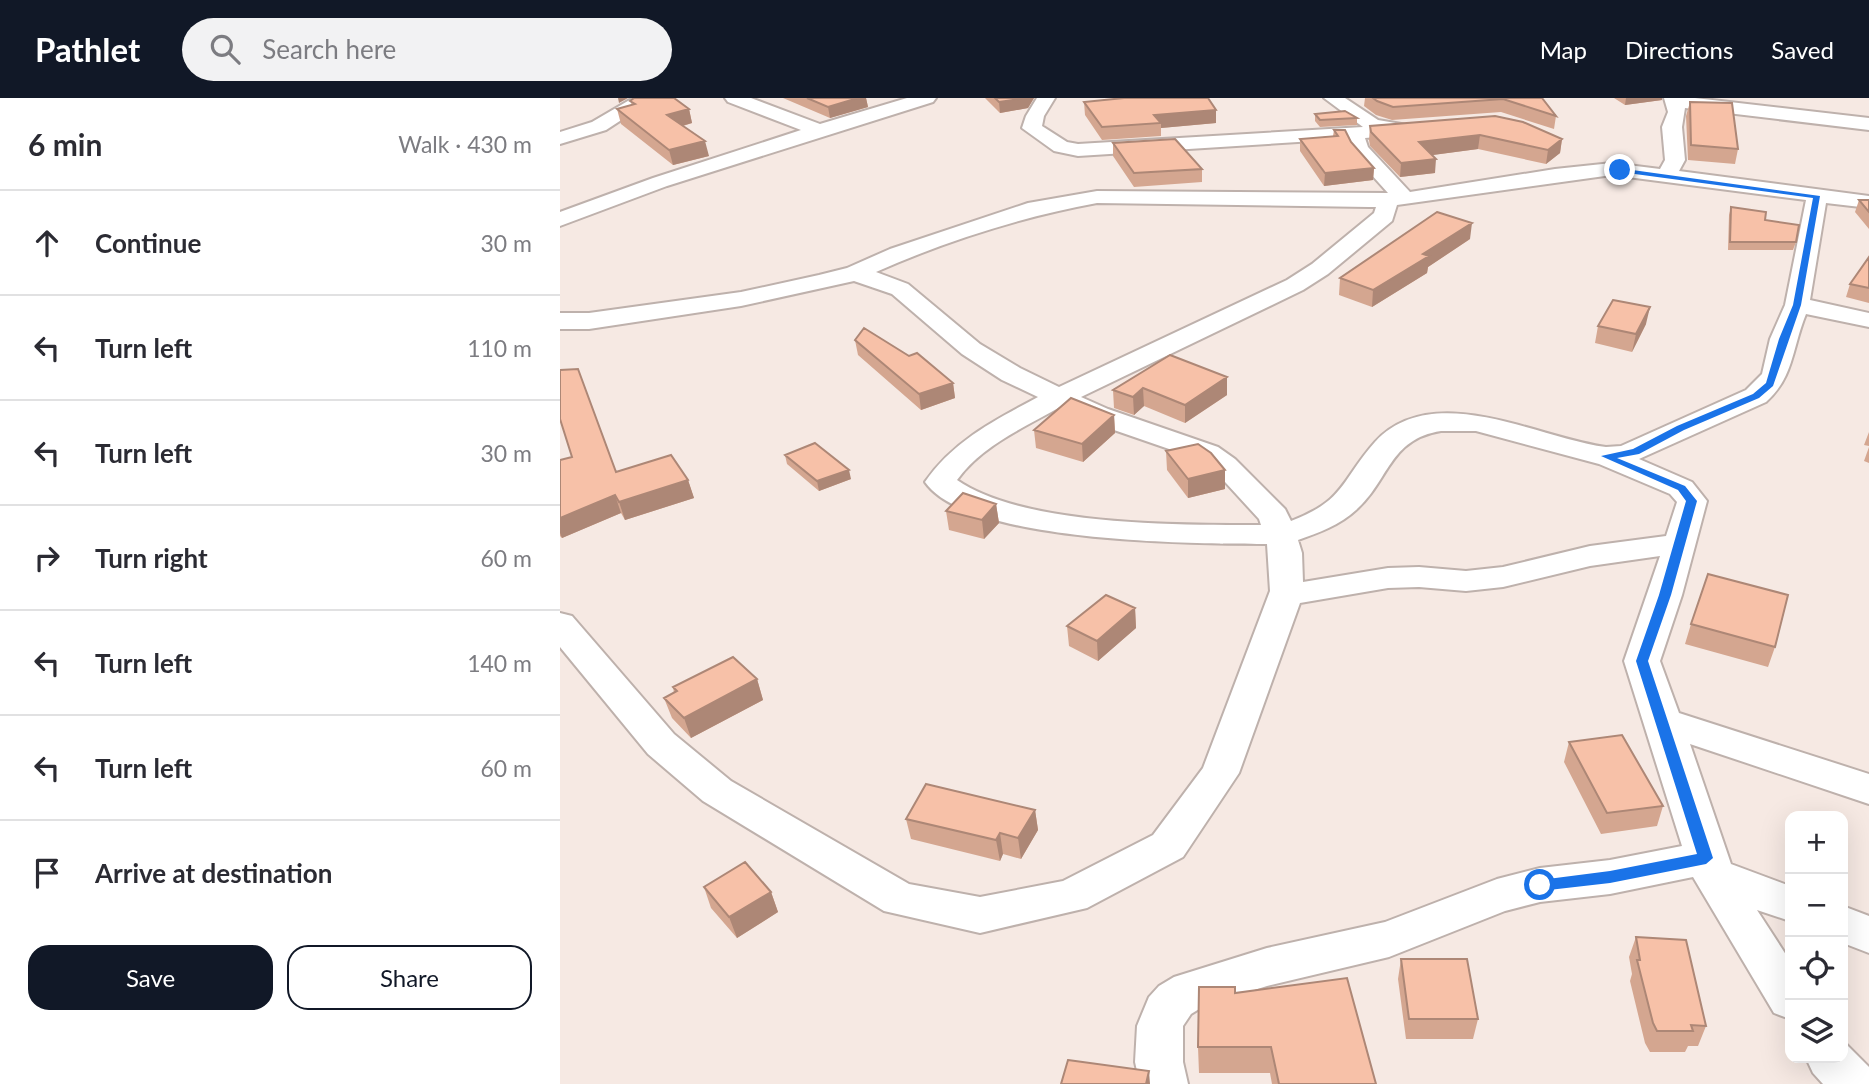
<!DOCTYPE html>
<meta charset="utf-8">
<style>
body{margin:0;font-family:Lato,sans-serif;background:#f2f2f3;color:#2b2b33}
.controls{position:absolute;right:21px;bottom:21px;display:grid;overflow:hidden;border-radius:14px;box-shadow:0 7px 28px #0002}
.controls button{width:63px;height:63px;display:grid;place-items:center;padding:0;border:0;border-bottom:2px solid #e1e1e2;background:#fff;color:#2b2b33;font:35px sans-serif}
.stop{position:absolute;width:21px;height:21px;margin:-16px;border:5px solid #1a73e8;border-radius:50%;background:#fff}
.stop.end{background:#1a73e8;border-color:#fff;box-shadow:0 2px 7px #0008}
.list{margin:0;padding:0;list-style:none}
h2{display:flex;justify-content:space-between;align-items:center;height:91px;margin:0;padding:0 28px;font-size:30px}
h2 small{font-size:23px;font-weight:400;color:#7c7c81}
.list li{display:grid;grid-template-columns:46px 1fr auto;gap:21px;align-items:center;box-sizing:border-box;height:105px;padding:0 28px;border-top:2px solid #e1e1e2}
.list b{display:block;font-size:26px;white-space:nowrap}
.list em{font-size:23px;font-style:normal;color:#7c7c81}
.actions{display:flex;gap:14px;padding:21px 28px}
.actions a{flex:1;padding:16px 0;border:2px solid #111827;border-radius:21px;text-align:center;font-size:24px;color:#111827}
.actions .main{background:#111827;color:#fff}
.icon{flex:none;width:38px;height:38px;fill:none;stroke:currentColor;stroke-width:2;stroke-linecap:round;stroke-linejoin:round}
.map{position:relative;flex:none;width:1309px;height:986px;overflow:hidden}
header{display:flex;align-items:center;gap:42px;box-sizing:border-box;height:98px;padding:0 35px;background:#111827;color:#fff}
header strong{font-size:33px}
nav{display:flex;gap:38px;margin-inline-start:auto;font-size:24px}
.search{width:490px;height:63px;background:#f2f2f3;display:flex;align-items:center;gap:18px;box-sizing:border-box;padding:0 24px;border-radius:38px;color:#7c7c81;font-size:26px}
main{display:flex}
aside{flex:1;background:#fff}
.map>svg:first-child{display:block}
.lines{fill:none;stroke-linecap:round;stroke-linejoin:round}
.street-casing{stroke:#beb1ac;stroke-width:4}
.street{fill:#fff;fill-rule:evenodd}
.wall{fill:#d4a690}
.shaded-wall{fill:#ad8776}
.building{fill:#f7c1a8;stroke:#ad8776;stroke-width:2}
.route{fill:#1a73e8}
</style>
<header>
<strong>Pathlet</strong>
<div class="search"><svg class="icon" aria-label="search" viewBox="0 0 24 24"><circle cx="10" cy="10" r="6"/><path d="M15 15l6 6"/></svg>Search here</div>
<nav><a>Map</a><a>Directions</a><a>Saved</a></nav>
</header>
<main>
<aside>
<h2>6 min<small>Walk · 430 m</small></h2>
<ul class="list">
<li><svg class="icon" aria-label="ahead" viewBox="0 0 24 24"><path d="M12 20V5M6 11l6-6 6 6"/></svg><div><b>Continue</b></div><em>30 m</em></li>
<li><svg class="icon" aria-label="left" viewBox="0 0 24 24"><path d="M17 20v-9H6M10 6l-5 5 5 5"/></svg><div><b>Turn left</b></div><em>110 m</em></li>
<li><svg class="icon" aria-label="left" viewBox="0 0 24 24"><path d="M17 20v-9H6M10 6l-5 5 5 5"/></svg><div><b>Turn left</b></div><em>30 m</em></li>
<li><svg class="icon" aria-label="right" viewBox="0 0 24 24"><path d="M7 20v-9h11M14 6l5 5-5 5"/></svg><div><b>Turn right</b></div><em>60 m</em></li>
<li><svg class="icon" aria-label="left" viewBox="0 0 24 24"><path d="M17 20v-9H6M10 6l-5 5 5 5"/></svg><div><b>Turn left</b></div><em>140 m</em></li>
<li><svg class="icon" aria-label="left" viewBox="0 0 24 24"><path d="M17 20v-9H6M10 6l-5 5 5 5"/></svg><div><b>Turn left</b></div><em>60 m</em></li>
<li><svg class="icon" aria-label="arrive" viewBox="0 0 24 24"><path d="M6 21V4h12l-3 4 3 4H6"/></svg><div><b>Arrive at destination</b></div></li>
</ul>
<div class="actions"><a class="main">Save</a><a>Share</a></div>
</aside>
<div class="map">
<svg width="1309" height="986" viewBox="0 0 1309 986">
<rect width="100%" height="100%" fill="#f6e9e3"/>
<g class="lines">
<g class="street-casing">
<path id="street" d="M73,0h22l-49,32 -46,14v-12l32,-10z
M165,0h26l69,26 87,-26h29l-3,4 -266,84 -107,40v-14l93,-34 148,-48 -73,-28z
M477,0h18l-11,18 -2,10 25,16 11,2 285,-17 -39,-29h21l33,22 35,6 3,4 -3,4 -48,4 3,9 42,45 145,-23 57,-6 48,6 5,-9 -3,-33 6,-15 -4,-14h31l174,20v12l-184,-22 -3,19 3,33 -6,11 190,25v12l-43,-5 -16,97 59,13v14l-63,-13c-14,34 -12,63 -40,88l-127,57 53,23 15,19 -25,94 -22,66 19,52 190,61v30l-179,-60 41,120 59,22v35l-33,-11 33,51v58l-16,-6 -81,-136 -83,17 -70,8 -35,9 -116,46 -122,29 -63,20 -13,8 -8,12v36l5,22h-48l-5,-22 2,-36 12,-29 10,-11 15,-9 93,-29 118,-26 112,-43 43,-11 70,-8 72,-14 -58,-185 36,-105 -70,10 -87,21 -37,4 -47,-4 -31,1 -88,15 -61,170 -56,84 -96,51 -107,25 -96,-22 -181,-110 -55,-47 -88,-107v-34l12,3 102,118 57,47 178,103 71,13 83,-16 90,-46 50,-67 67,-177 -3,-47c-72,0 -300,-1 -342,-62 28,-41 70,-62 113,-85l-36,-17 -40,-26 -70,-60 -38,-13 -113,25 -152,23h-29v-16h29l152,-21 78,-17 28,-7 43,-19 138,-46 69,-12 291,2 -36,-40 -6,-14 -268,17 -24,-5 -32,-23 4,-12zM1052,77l194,25 -21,105 -15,34 -8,35 -16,16 -125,56 -15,1c-68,-9 -173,-68 -231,-5 -34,38 -29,58 -84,79l-6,-12 -50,-50 -17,-12 -110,-38 -27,-12 222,-107 25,-16 64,-53 5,-16zM537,105l272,4h7l-2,6 -62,51 -25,16 -228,107 -39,-19 -40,-24 -72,-60 -32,-12c70,-31 145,-55 221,-69zM500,309l28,14 110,38 17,12 44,48 2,6c-81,0 -238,1 -304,-45 24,-34 68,-53 103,-73zM881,333h35l123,33 71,30 7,8 -11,34 -76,10 -87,21 -37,4 -47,-4 -31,1 -85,14 -1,-29 -4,-13c20,-7 42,-15 58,-30 33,-29 33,-71 85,-79z
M1283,808l26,10v37l-26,-10z
M1283,943l26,26v17h-46l-10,-11 -7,-15h37z"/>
</g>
<use href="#street" class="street"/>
</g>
<path class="wall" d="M223,0h83l2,9 -38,11z
M425,0h49l-6,10 -28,5z
M805,0h177l14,18 -2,13 -53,-17 -109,8 -16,-5 -12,-9z
M1054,0h48v2l-37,5z
M70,3l59,8 3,14 -9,3 26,30 -36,9 -52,-41 -4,-15 15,-4z
M524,4l132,8v13l-55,5v8l-59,4 -17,-25z
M1130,4l48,47 -3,15 -47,-4 -2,-44z
M755,16l42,4v7l-37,2 -5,-6z
M810,28l192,13 -2,14 -14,11 -68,-15 -46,6 3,18 -35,4 -30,-31 -1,-6z
M774,32l17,12 23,26 -1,12 -49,6 -24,-35v-12l33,-3z
M553,45l89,26v13l-68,5 -21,-31z
M1299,102h10v29l-14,-17z
M1171,109l34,13 31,22 -3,8h-65l1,-35z
M910,141l-42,28 -1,6 -55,34 -33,-12 1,-17z
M1309,159v46l-23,-6 4,-13z
M1086,226l-14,28 -37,-9 3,-17z
M295,242l54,16 44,27 2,15 -34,12 -63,-55z
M667,279v18l-42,28 -41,-17 -10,9 -20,-7 -1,-18z
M554,317l1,18 -32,29 -47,-14 -2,-18z
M1309,334v14l-5,-1z
M1309,349v16l-5,-2z
M606,353l59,38 -37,9 -21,-28z
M225,357l66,24 -32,12 -32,-27z
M0,362l56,12 72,8 6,18 -69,22 -4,-7 -59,25 -2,-2z
M436,406l3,19 -15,16 -35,-9 -3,-19z
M575,510l1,20 -38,33 -29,-15 -2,-20z
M1131,526l84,23 -7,20 -83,-23z
M197,581l6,21 -72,38 -19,-20 -8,-20 10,-5 -1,-6z
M1009,644l94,64 -6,20 -56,8 -37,-72z
M475,712l3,20 -17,29 -18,-5 -3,7 -89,-22 -5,-20z
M144,789l67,5 7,20 -41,26 -26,-30z
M1076,839l70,89 -8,20h-10l-3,6h-35l-5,-9 -15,-62 2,-7 -3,-17z
M841,861l77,60 -5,20h-67l-8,-60z
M675,895l141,91h-104l-2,-11h-71l-1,-26z"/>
<path class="shaded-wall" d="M58,0h10l-9,5z
M298,0h8l2,9 -38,11 -2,-11z
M467,0h7l-6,10 -28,5 -1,-11z
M1066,0h36v2l-37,5z
M129,11l3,14 -21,6 -4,-14z
M656,12v13l-55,5v-5l-7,-8z
M920,37l-2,14 -60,8 1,-15z
M1002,41l-2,14 -14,11 2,-14z
M145,43l4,15 -36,9 -4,-15z
M876,61l-1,14 -35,4 1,-14z
M814,70l-1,12 -49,6 1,-13z
M912,125l-2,16 -42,28 -1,6 -55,34 1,-17 50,-36z
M1090,209l-4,17 -14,28 4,-18z
M667,279v18l-42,28v-18z
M393,285l2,15 -34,12 -2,-16z
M583,290l1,18 -10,9 -1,-18z
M554,317l1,18 -32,29 -1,-18z
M289,372l2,9 -32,12 -2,-10z
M665,372v19l-37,9v-19z
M128,382l6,18 -69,22 -6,-18z
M55,397l6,18 -59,25 -2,-5v-15z
M436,406l3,19 -15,16 -2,-19z
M575,510l1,20 -38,33 -1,-20z
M197,581l6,21 -72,38 -7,-20z
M475,712l3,20 -17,29 -3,-21z
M440,735l3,21 -3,7 -4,-21z
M211,794l7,20 -41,26 -8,-21z
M589,973l1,13h-4z"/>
<path class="building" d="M74,0h40l15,11 -22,6 38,26 -36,9 -52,-41 18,-5 -5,-3z
M247,0h51l-30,9z
M435,0h32l-28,4z
M564,0h84l8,12 -62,5 7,8 -59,4 -18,-25z
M813,0h169l14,18 -53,-17 -110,8 -16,-6z
M1130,4l42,1 6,46 -47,-4z
M785,13l12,7 -37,2 -5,-6z
M935,18l28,6 39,17 -14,11 -68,-15 -61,7 17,17 -35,4 -30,-31 -1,-6z
M774,32h11l6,12 23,26 -49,5 -25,-34 38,-3z
M615,41l27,30 -68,4 -21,-30z
M1299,102h10v12z
M1171,109l35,5 -1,8 34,5 -3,17h-66z
M877,114l35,11 -49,31 6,2 -56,34 -33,-12z
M1309,159v31l-19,-4z
M1053,202l37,7 -14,27 -38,-8z
M304,230l45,28 8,-3 36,30 -34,11 -64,-54z
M610,257l57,22 -42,28 -42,-17 -10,9 -20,-7z
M18,271l38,103 55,-17 17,25 -69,22 -4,-7 -55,23v-58l12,-3 -12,-38v-49z
M511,300l43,17 -32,29 -48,-14z
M255,345l34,27 -32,11 -32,-26z
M638,346l13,9 14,17 -37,9 -22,-28z
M403,395l33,11 -14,16 -36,-9z
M1148,476l80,21 -13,52 -84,-23z
M546,497l29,13 -38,33 -30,-15z
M173,559l24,22 -73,39 -20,-20 13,-7 -4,-4z
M1062,637l41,71 -56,7 -38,-71z
M366,686l109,26 -17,28 -18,-5 -4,7 -90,-21z
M185,764l26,30 -42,25 -25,-30z
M1076,839l50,3 20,86 -15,-1 2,6h-36l-4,-8 -16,-63h3z
M841,861h66l11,60h-69z
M787,880l29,106h-97l-8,-37h-73l1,-60h36v6z
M508,962l81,11 -3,13h-85z"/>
<path class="route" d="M1058,70l202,28 -19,109 -28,81 -14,12 -75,32 -45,24 -22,4 68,28 12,15 -26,94 -23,66 65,197 -7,6 -96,19 -70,8 -7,-6 7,-5 70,-9 87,-17 -61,-193 23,-66 27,-94 -8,-11 -77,-34 32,-7 44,-23 76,-32 13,-11 13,-44 14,-34 20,-107 -193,-26z"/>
</svg>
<div class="controls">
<button>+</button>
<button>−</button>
<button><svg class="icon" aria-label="locate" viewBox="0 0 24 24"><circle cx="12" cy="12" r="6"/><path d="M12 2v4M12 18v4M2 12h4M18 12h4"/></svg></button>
<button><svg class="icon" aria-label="layers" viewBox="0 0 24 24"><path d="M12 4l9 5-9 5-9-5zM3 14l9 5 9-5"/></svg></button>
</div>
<div class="stop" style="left:980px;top:787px"></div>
<div class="stop end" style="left:1060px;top:72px"></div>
</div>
</main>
